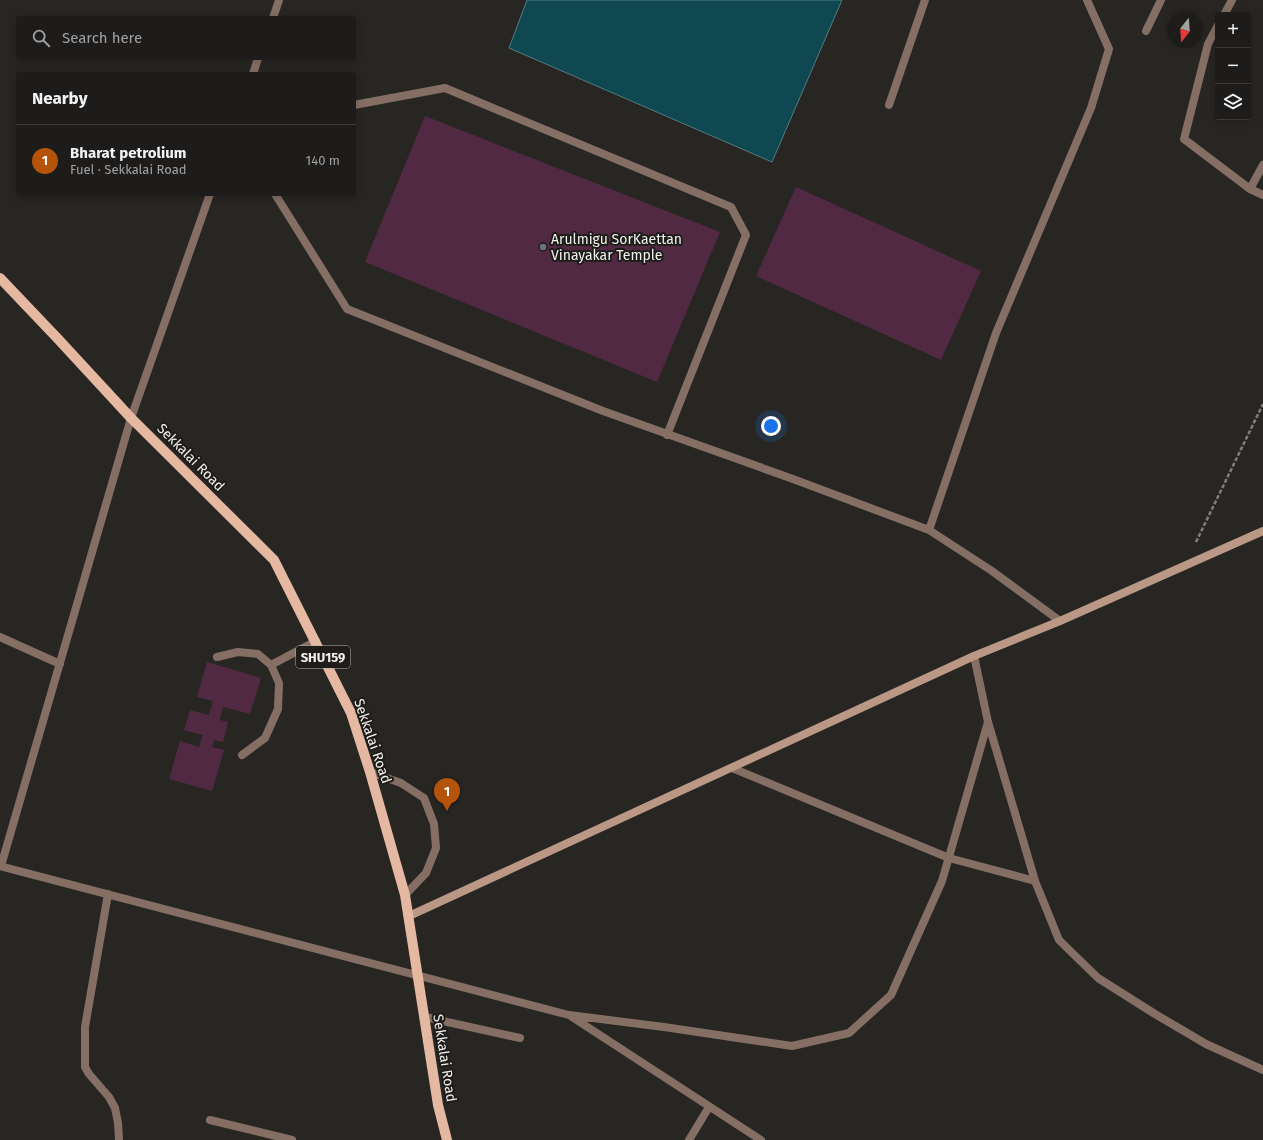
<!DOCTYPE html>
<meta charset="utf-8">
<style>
body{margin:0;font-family:"Fira Sans",sans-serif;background:#2b2927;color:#f1f3f6}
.controls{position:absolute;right:12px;top:12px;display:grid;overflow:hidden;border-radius:4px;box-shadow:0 2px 10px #0003}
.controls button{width:36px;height:36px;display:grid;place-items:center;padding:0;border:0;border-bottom:1px solid #3c3a39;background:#1e1c1a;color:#f1f3f6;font:20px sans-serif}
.compass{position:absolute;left:1167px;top:12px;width:36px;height:36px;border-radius:50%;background:#1e1c1a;box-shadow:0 2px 10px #0003;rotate:197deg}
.you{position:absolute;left:771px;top:426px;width:14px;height:14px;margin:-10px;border:3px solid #fff;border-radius:50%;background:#1a73e8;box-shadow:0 0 0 6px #1a73e833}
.badge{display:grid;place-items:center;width:26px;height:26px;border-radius:50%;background:#b45309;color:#fff;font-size:13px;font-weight:700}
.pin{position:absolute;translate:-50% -33px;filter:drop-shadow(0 1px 2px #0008)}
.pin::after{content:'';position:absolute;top:21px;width:14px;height:12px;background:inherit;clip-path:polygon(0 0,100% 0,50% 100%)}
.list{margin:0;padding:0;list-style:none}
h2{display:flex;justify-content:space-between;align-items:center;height:52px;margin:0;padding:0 16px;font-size:17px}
h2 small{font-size:13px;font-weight:400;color:#a1a1a2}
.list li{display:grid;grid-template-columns:26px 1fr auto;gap:12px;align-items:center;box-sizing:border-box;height:72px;padding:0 16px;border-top:1px solid #3c3a39}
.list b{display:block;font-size:15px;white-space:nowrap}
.list p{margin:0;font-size:13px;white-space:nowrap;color:#a1a1a2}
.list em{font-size:13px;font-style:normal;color:#a1a1a2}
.icon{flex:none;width:22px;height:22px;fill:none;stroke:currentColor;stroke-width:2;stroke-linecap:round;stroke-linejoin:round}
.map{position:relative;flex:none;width:1263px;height:1140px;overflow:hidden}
.search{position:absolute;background:#1e1c1a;box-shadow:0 2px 10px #0003;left:16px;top:16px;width:340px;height:44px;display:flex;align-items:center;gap:10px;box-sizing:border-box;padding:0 14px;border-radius:4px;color:#a1a1a2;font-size:15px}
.panel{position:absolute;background:#1e1c1a;box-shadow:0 2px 10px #0003;left:16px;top:72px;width:340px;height:124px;border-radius:4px}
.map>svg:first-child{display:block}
.water{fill:#104852;stroke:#547b81}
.building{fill:#522943}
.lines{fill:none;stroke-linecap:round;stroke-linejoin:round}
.path{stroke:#807e7c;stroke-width:2.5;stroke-dasharray:4 2;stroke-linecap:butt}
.lane{stroke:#856f64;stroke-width:8}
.street{stroke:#856f64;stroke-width:8}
.secondary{stroke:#bb9886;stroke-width:8}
.primary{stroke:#e5b8a1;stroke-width:10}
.worship-dot{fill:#6b7280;stroke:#1e1d1a;stroke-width:1.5}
.labels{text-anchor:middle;stroke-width:4;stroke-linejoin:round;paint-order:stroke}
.shield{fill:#1e1d1a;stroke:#b2b1af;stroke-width:1}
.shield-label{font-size:13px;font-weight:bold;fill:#f2f1ef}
.poi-label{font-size:14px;fill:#f2f1ef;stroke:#1e1d1a;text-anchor:start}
.street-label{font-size:14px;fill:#f2f1ef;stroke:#1e1d1a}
</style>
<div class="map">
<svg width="1263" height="1140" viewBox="0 0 1263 1140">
<rect width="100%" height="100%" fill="#282623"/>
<path class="water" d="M527,0h315l-70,162 -263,-114z"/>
<path class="building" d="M425,116l295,116 -63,150 -292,-120z
M796,187l185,84 -40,89 -185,-84z
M207,662l54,16 -11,36 -27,-7 -3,13 8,2 -5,20 -9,-2 -2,7 12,3 -12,41 -43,-12 11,-38 19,6 4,-12 -19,-5 6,-20 19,5 4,-14 -16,-4z"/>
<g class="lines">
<path class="path" d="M1196,542l67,-138"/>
<path class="lane" d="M217,657l21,-5 20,2 13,11 8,18 -1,26 -13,29 -23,17
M271,665l45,-24
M370,772l31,11 23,15 10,26 2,24 -10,25 -21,22"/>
<path class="street" d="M1224,15l8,-15
M273,18l6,-18
M1218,25l-10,19 -24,95 66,50 13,6
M1146,31l15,-31
M253,74l5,-16
M354,105l91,-17 286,119 15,28 -79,200
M889,105l36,-105
M1250,189l13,-24
M275,194l72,115 256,102 190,68 136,51 63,41 68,50
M929,530l67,-197 95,-225 18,-59 -22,-49
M0,637l60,27
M974,656l14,66 47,159 24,59 39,38 57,36 51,30 57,26
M732,768l217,90 86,23
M0,866l569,149 95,12 128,19 57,-13 42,-38 51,-114 46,-159
M1,866l130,-448 79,-224
M108,894l-23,133v40l4,7 20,23 6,11 3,15 1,17
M425,1017l95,21
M572,1017l189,123
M210,1120l82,20
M689,1140l20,-33"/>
<path class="secondary" d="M409,916l565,-260 86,-35 203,-90"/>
<path class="primary" d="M0,278l59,62 72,78 143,142 77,153 19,59 35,123 33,210 9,35"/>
</g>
<circle class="worship-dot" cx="543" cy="247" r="4"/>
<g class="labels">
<rect class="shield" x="296" y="646" width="54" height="22" rx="3"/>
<g class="shield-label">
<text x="323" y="662">SHU159</text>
</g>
<g class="poi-label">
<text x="551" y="244">Arulmigu SorKaettan<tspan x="551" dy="16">Vinayakar Temple</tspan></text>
</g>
<g class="street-label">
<text transform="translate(191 457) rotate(45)" y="5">Sekkalai Road</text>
<text transform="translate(373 741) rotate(71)" y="5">Sekkalai Road</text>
<text transform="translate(445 1058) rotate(81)" y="5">Sekkalai Road</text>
</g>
</g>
</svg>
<div class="controls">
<button>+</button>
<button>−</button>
<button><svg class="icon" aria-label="layers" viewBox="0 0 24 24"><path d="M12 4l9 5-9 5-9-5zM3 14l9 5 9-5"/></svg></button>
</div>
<svg class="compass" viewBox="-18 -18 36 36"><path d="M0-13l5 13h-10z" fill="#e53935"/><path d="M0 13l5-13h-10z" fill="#a1a1a2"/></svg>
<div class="you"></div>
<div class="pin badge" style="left:447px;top:811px">1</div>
<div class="search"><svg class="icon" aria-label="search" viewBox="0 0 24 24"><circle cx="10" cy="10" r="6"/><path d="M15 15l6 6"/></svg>Search here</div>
<section class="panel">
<h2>Nearby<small></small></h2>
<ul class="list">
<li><span class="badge">1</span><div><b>Bharat petrolium</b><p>Fuel · Sekkalai Road</p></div><em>140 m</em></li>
</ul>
</section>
</div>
